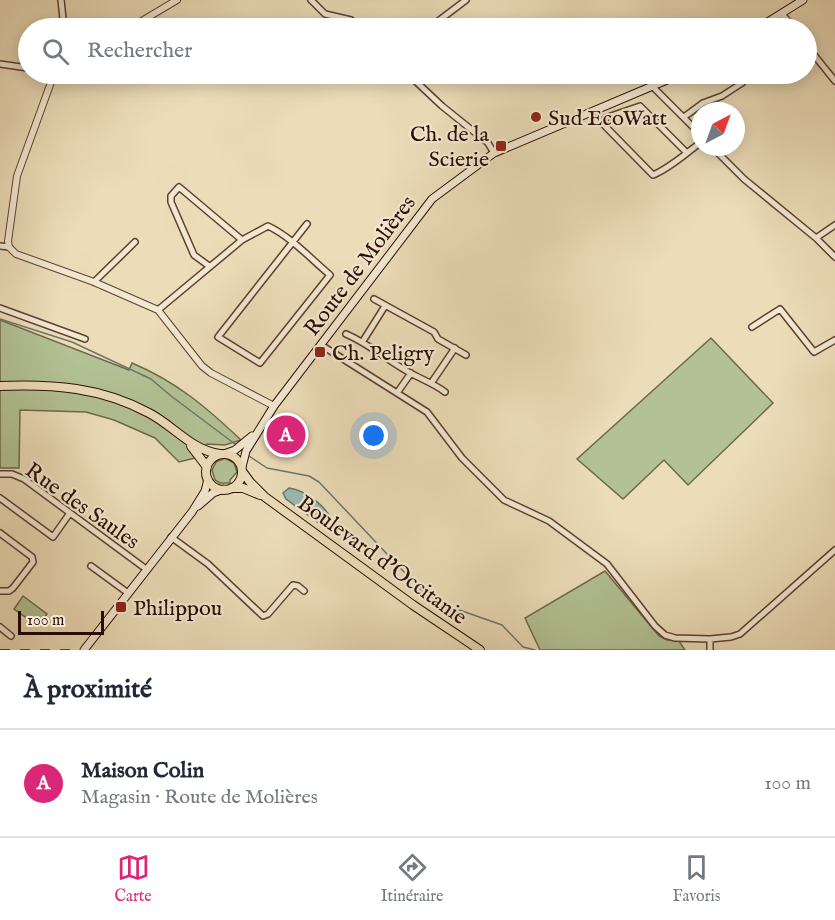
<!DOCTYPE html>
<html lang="fr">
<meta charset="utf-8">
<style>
body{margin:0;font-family:"IM FELL English",serif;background:#f2f2f3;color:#1f2937}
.compass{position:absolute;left:691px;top:102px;width:54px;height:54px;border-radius:50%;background:#fff;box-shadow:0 3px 15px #0003;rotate:41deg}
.scale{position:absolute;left:18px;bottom:15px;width:86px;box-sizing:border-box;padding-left:6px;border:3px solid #2c0d03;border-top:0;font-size:16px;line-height:21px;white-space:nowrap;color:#2c0d03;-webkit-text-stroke:4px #f3e9d2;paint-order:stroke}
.you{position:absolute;left:374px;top:436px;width:21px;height:21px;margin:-15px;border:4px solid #fff;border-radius:50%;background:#1a73e8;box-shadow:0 0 0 9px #1a73e833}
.badge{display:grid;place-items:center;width:39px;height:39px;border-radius:50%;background:#db2777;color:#fff;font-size:20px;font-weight:700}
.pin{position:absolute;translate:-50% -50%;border:3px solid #fff;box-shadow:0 2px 6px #0006}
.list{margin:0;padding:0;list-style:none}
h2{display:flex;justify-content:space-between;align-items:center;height:78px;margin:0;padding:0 24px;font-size:26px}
h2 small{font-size:20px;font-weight:400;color:#747a83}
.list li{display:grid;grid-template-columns:39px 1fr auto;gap:18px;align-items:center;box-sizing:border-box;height:108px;padding:0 24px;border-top:2px solid #e0e1e3}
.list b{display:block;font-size:22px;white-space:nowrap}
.list p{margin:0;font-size:20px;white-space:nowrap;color:#747a83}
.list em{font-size:20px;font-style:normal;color:#747a83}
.icon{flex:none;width:33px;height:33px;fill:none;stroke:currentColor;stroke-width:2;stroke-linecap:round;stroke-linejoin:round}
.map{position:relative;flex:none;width:835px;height:650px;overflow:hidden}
.search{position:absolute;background:#fff;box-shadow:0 3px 15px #0003;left:18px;right:18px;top:18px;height:66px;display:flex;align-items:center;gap:15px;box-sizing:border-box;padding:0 21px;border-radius:33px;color:#747a83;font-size:22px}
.sheet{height:186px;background:#fff}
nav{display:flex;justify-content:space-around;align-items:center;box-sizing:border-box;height:84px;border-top:2px solid #e0e1e3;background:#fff;font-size:16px;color:#747a83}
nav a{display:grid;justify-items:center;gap:3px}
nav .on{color:#db2777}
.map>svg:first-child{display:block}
.green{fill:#b2c294;stroke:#6f684c;stroke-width:1.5}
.water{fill:#99bbb4;stroke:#6d756d;stroke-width:1.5}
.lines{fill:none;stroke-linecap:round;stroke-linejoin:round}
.stream{stroke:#6d756d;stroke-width:1.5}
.minor-casing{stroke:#5c4130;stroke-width:8}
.tertiary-casing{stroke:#5c4130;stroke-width:8}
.secondary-casing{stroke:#2c0d03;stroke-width:9}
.primary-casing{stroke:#2c0d03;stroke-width:10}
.minor{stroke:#f3e9d2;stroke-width:5}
.tertiary{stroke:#f3e9d2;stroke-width:6}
.secondary{stroke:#f3e9d2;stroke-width:7}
.primary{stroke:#ecddb9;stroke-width:8}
.rail{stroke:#2c0d03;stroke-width:1.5;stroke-dasharray:10 10;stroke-linecap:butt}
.poi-dot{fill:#8f2418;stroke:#f3e9d2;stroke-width:2}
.labels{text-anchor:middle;stroke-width:4.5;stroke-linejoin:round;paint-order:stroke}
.poi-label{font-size:22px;fill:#2c0d03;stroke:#f3e9d2;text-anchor:start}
.street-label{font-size:22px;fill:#2c0d03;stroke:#f3e9d2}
</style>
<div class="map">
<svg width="835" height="650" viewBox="0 0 835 650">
<rect width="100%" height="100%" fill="#ecddb9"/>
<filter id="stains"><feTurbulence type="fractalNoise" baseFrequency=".00333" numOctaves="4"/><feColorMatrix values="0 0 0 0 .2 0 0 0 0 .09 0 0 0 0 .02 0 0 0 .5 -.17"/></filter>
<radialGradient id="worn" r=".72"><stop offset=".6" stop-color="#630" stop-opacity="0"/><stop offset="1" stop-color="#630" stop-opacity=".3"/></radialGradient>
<path class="green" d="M0,320l129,50 3,-7c45,19 74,44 109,77l-16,5 -18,-1 -12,14 -16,4 -24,-24 -41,-18 -28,-8 -66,-2 -1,58h-19z
M711,338l62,65 -85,82 -24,-25 -41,39 -46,-40z
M225,458l9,5 3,9 -7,8v3h-10l-5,-3 -3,-10 4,-8z
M605,571l54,65 8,4 12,1 6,9h-145l-15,-32z
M23,596l24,18 -9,12 -24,-17z"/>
<path class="water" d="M289,488c16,2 43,21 43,38l-8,1 -38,-28 -3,-6z"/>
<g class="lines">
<path class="stream" d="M0,319l72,23 79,37 20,17 64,48
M249,456l18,12 42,8 10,6 103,109 26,15 54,19 21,22 12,3"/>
<g class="minor-casing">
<path id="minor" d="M61,0l3,28
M311,0l14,14 26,6 12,8
M782,14l12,14
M429,28l37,-28
M806,45l29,36
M0,64l28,4
M408,74l34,32 46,37 6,10
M653,87l47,47
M684,117l19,-14 19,-7 20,-13 7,-8
M712,147l32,32 72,59 19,19
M687,153l-47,-47 -35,12 -2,6 50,51c17,-7 32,-21 47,-32
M816,238l19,-13
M0,246l9,1
M209,266l-15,-11 -23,-53v-6l8,-9 63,53
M94,282l41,-40
M374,299l60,33 4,7 28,16
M0,308l85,31
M158,310l84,-70 26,-14c23,11 42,32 62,49l-70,88 -42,-26 89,-113
M752,327l28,-18 34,43 21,-12
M346,334c26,11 45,30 70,42 10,5 20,9 29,16
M363,341l22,-35
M321,345l106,67 35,46 42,42 45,21 58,43 48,62 10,9 10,3 35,1 21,-2 9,-3 95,-84
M432,382l23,-34
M397,393l14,-20
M0,474h12l12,5 122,90
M0,498l53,39 17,-24
M0,533l32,24 1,5 -20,26 -4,3h-9
M171,537l37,27 55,52 5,-2 25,-29 5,1 6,5
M91,566l37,27
M0,627l11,9
M710,650v-11"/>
</g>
<g class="tertiary-casing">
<path id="tertiary" d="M130,28l47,-28
M54,74l-37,102 -9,65 1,6 7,7 78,28 64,28 44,56 9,7 63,33"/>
</g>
<g class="secondary-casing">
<path id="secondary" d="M758,28l45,-28
M224,454l11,-4 17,-14
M242,467l4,-16 28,-45 158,-207 62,-46 187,-79
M198,506l15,-13 11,-4
M84,650l108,-138 13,-21 3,-12"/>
</g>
<g class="primary-casing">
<path id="primary" d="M0,386c53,-2 101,1 149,27 25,13 42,37 71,41
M191,446l16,21
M206 472a18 18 0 1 1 36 0a18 18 0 1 1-36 0Z
M242,471l8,11 15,15 148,108 67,45
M232,488h11l17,7"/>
</g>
<use href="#minor" class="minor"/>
<use href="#tertiary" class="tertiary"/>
<use href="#secondary" class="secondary"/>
<use href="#primary" class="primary"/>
<path class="rail" d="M0,650h70"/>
</g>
<g class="poi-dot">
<circle cx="536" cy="117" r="6"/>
<rect x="495" y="140" width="12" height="12" rx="3"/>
<rect x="314" y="346" width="12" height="12" rx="3"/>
<rect x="115" y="601" width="12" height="12" rx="3"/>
</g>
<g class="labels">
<g class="poi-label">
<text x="548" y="125">Sud EcoWatt</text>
<text x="489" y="141" text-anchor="end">Ch. de la<tspan x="489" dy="25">Scierie</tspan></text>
<text x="332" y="360">Ch. Peligry</text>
<text x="133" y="615">Philippou</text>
</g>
<g class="street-label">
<text transform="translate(359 265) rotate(-53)" y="8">Route de Molières</text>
<text transform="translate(83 505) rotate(35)" y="8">Rue des Saules</text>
<text transform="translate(383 559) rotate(36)" y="8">Boulevard d'Occitanie</text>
</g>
</g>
<rect width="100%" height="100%" filter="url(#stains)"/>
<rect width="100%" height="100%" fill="url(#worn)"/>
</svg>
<svg class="compass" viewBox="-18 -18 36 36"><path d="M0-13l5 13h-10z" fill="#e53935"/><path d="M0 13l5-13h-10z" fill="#747a83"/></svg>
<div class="scale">100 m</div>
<div class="you"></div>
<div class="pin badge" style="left:286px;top:435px">A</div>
<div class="search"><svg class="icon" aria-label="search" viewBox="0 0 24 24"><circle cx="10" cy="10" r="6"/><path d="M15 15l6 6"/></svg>Rechercher</div>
</div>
<section class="sheet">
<h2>À proximité<small></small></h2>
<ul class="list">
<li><span class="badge">A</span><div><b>Maison Colin</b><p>Magasin · Route de Molières</p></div><em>100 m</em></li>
</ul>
</section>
<nav>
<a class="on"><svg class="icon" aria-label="map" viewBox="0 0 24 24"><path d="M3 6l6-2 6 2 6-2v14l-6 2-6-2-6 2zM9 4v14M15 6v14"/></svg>Carte</a>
<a><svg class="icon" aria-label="directions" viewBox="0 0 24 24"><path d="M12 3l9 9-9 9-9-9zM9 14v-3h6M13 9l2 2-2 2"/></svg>Itinéraire</a>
<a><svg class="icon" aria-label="saved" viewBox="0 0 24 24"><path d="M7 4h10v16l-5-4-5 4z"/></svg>Favoris</a>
</nav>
